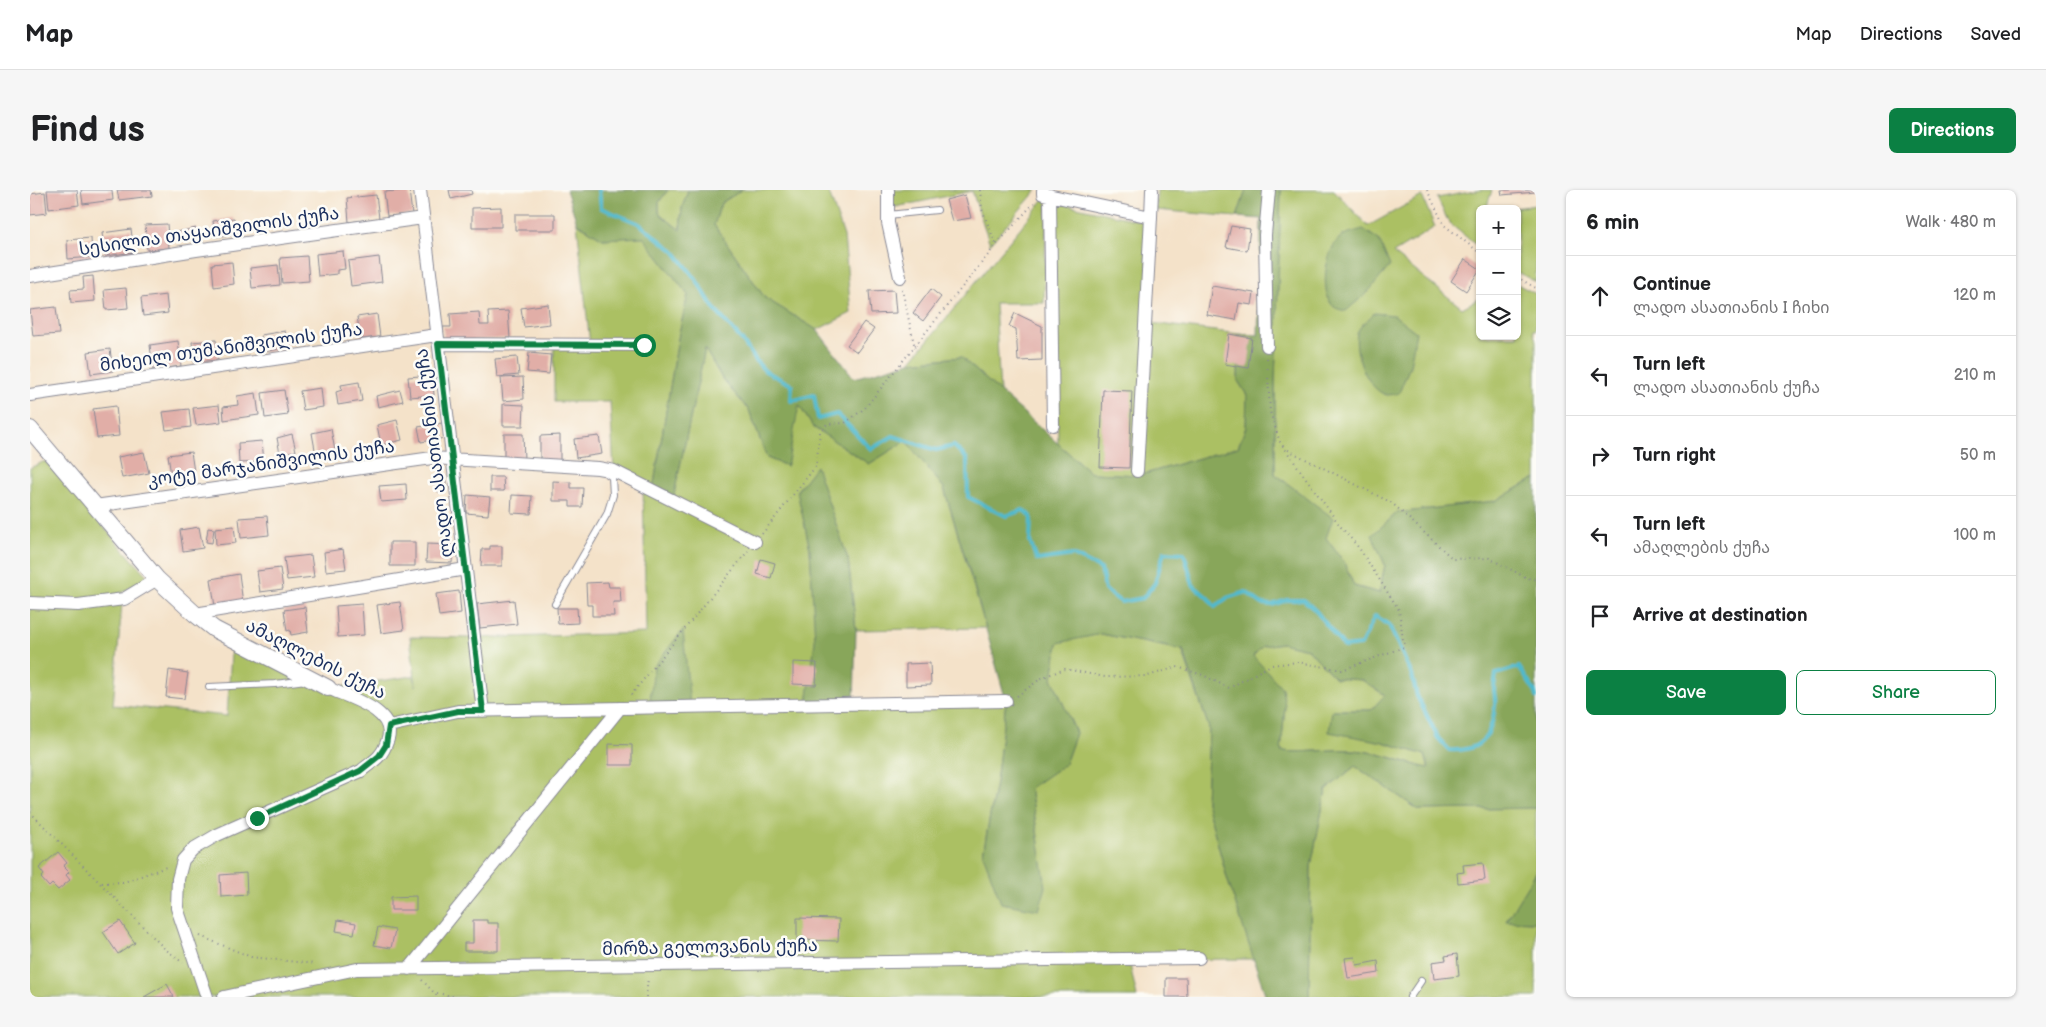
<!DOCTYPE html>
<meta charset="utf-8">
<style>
body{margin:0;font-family:"Balsamiq Sans","Noto Sans Georgian",sans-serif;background:#f6f6f6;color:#202124}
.controls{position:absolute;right:15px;top:15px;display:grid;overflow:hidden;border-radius:8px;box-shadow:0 1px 4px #0004}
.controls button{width:45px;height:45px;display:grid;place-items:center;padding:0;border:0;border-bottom:1px solid #e0e0e0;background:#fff;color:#202124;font:25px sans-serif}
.stop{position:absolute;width:15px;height:15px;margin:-11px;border:4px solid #0b8043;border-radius:50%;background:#fff}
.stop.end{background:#0b8043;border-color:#fff;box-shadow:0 1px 5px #0008}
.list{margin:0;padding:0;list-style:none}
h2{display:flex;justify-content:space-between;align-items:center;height:65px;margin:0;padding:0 20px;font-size:21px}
h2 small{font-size:16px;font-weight:400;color:#757577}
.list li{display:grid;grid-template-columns:32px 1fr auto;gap:15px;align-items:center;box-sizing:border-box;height:80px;padding:0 20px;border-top:1px solid #e0e0e0}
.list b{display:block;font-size:19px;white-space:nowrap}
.list p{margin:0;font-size:16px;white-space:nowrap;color:#757577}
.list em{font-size:16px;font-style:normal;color:#757577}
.actions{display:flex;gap:10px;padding:15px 20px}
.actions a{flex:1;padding:11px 0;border:1px solid #0b8043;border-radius:8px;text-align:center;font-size:18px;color:#0b8043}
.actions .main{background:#0b8043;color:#fff}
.icon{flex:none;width:28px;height:28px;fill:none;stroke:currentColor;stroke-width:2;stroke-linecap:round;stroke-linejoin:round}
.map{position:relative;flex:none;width:1506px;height:807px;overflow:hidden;border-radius:8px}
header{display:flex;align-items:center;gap:30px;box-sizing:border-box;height:70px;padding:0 25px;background:#fff;border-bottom:1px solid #e0e0e0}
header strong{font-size:24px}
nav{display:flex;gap:28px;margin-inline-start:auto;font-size:18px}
.intro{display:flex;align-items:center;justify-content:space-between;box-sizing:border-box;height:120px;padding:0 30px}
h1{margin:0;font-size:35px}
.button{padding:12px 22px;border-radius:8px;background:#0b8043;color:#fff;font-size:18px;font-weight:700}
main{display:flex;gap:30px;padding:0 30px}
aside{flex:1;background:#fff;border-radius:8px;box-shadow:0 1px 4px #0004}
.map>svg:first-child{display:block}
.green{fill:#abc064;stroke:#637861}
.forest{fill:#88a65a;stroke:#526a5c;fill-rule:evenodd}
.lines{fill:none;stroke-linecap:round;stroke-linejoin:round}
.stream{stroke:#50b9ce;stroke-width:4}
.building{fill:#e1aea7}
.service-casing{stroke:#888894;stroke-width:8}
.minor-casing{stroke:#888894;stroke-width:14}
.tertiary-casing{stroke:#888894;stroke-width:18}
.path{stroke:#888894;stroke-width:2;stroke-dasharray:1 4;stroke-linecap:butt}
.service{stroke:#fff;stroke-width:6}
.minor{stroke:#fff;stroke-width:12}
.tertiary{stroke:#fff;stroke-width:16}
.route{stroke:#0b8043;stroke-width:6}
.labels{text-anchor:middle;stroke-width:5;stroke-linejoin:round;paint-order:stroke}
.street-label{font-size:18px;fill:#1b2f5e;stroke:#fdfcf7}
</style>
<header>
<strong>Map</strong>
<nav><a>Map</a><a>Directions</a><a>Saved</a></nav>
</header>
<div class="intro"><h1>Find us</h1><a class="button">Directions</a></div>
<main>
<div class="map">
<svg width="1506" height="807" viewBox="0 0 1506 807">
<rect width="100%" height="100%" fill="#fdfcf7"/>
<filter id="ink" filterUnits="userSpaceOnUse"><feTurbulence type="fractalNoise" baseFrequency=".02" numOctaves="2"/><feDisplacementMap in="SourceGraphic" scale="10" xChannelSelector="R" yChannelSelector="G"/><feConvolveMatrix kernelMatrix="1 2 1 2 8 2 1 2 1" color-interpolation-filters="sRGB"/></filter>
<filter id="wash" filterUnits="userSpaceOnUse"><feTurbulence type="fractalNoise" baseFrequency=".0096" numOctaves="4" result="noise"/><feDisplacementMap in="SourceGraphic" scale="20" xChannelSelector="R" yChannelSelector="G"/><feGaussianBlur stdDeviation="1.12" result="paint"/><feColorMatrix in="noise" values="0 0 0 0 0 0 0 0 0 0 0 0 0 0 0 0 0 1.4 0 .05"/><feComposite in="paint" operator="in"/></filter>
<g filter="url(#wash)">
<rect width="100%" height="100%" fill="#f4e2c9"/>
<path class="green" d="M638,0h20l-6,18 -2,22 -21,-17v-11z
M712,0h86l16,46 7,77 -34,17 -52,-32 -51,-73 7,-22z
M864,0h143l-47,54 -18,-53 -81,17z
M1127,0h89l-9,27 -81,-7z
M1251,0h53l34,36 54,-30 13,31 -42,26 69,55 18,-10v38h37v-52l19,10v36h-3l3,11v137l-41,23 -98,12 -24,22 12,30 -6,28 -25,-7 -10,-24 -69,-88v-91z
M1451,0h11l-6,19h-6v39l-31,-25 -12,-25z
M1014,9l3,1 -3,103h-49l5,89 -39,-35 -51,5z
M1024,12l91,20 6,101 88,11 -1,47 9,14 -1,32 -8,20 -97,28 -50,-2 -33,-29z
M1506,15v77l-19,-10v-63h-10z
M547,33l26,16 40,-3 45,59 -9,38 -26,157 20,9 32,-150 18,31 26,30 18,48 20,8 11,-62 15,23 56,37 37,-23 38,47 42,140 -130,2 -8,-71 -32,-92 -19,23 13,59 6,92 -9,64 199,-4 -10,82 -13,71 56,-11 -9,-56 35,-23 11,-31 -24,-55 6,-36 43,-8 81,16 27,78 -3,74 22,79 26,78 -125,1 8,37h-1107v-529l15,-7 103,116 -27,16 1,11 -9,101 114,11 5,-78 97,50 85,-12 2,10 -6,-49 64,1 172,-5 -3,-149 -29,-13 -4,-69h-56v-57h36z
M1252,453l26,6 27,29 27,2 24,16 -15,14h-39l51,32 42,13 4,14c-22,-6 -44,-15 -67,-18 -27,-4 -54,3 -81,0l4,-45 -32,-50 10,-10z
M1325,576l64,44 117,-2v64l-29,49 29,1v75h-227l2,-131 15,-76z"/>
<path class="forest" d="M536,0h102l-9,12v11l21,17 2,-22 6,-18h54l-21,13 -7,22 51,73 52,32 37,48 56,-16 51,-5 130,116 50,2 97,-28 8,-20 1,-32 -9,-14 1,-47 19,1 3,-116 -24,-2 9,-27h35l-6,193v91l58,44 -7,20 18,24 10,24 25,7 6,-28 -13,-30 25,-22 98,-12 41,-23v330l-117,2 -64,-44 -29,24 -15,76 -2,131h-43l-38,-116 -22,-79 3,-74 -26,-78 -82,-16 -43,9 -6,35 24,55 -11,31 -35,24 16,99 -7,23 -38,-7 -18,-49 13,-71 10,-82 -32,-115 -30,-98 -38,-47 -37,23 -56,-37 -14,-22 -12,61 -20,-8 -18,-48 -26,-30 -18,-31 -32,150 -20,-9 26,-157 9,-38 -45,-58 -40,2 -26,-16zM1251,453l27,6 27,29 27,2 23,15 -14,15h-39l-3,22 54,10 42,13 4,13c-22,-4 -44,-14 -67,-17 -27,-4 -54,3 -81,0l4,-45 -3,-18 -29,-32 10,-10z
M1333,39l16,11 11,26 -22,26 -22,19c-4,-1 -9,-2 -12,-4 -15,-13 -9,-59 7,-70 5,-4 16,-6 22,-8z
M1344,123l20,2 22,17 -6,34 -11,27c-3,1 -9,2 -12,2 -20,-4 -36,-47 -29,-64 3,-7 12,-13 16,-18z
M786,276l32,93 8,71 -2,74 -47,1 8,-64 -5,-92 -13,-58z
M653,440l7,77 -41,1 5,-42z
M1506,682v50l-30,-1z"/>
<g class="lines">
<path class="stream" d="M569,0l2,18 37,15 36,28 21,27 20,32 26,29 16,23 8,9 27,14 -1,16 23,-6 4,24 19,-5 34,35 22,-13 43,14 18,-4 13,13 1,38 38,19 17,-6 8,6 -1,26 7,18 36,-5 28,14 4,21 16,12 22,-4 12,-15 9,-31 20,1 9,32 15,13 7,9 12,-9 19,-6 16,12 10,1 15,-5h17l12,11 28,36 17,-2 14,-29 14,9 23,50 5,21 21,42 11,12c33,2 43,-14 46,-45 1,-5 -1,-11 -1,-16 0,-5 2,-11 2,-15l23,-7 16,25 1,5"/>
</g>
<g id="blocks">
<path class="building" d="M17,0h30l2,15 -30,4z
M51,0h31l1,10 -30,4z
M87,0h34l1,6 -33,4z
M379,0l3,24 -25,2 -3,-24z
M419,0h22l1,4 -21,5z
M1471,0h35v2l-34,3z
M15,2l2,21 -17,2v-21z
M346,5l3,23 -30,4 -2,-24z
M935,5l6,23 -19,3 -6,-21z
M471,17v20h-29v-19z
M485,24h40v16h-40z
M204,28l3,16 -22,3 -2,-16z
M137,34l2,24 -22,2 -2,-25z
M1201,36l19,3 -3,22 -21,-4z
M166,38l2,7 -19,4 -2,-7z
M101,39l3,23 -29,4 -3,-23z
M61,48l1,19 -24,2 -1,-19z
M313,61l2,18 -8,1v4l-19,2 -2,-22z
M277,66l2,25 -27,2 -2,-25z
M349,67l3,25 -31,4 -3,-25z
M1435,69l15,10 -14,22 -15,-10z
M202,72l2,22 -20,3 -2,-23z
M248,75l2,20 -28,3 -2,-20z
M63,86l2,25 -24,2 -1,-13 14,-1 -1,-12z
M1182,96l42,7 -2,12 -13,-2 -3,17 -29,-5z
M96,98l2,20 -22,2 -2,-20z
M901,99l10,8 -18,24 -10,-8z
M864,100l2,23 -25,1 -2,-23z
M136,105l2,18 -25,3 -2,-18z
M518,114l2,20 -26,3 -3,-19z
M26,117l3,27 -26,2 -3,-26z
M478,121l2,27 -66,4 -1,-15h8l-1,-13 29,-2 1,13h9l-1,-13z
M985,123l27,13v34l-24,1 -2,-32 -7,-3z
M347,124l3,23 -19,2 -4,-22z
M834,132l10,7 -17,23 -10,-7z
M255,141l3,16 -24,5 -3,-17z
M1199,144l23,4 -4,30 -23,-4z
M186,150l2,20 -24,2 -2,-20z
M148,151l3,25 -28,4 -3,-25z
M80,159l3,22 -22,3 -3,-22z
M499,163l22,2 -2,19 -22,-2z
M487,167l2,18 -22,2 -2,-18z
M402,185l2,20 -24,2 -2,-20z
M493,187l1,22 -21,2 -2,-23z
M329,192l3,19 -24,4 -2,-13 6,-2 -1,-5z
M291,198l2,19 -20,3 -3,-19z
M254,200l4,25 -23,3 -3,-25z
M370,200l3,11 -25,6 -2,-11z
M1073,200l29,1 -3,77 -29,-1z
M226,203l3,22 -35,5 -1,-13 15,-2 -1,-9z
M473,214l21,1 -1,21h-20z
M189,215l2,17 -25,3 -3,-17z
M86,216l3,30 -22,2 -4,-29z
M159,219l2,18 -25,3 -3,-18z
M367,230l5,20 -21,5 -4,-20z
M412,233l3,15 -24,4 -3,-15z
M301,239l4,22 -19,4 -4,-22z
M262,244l4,17 -7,1 2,5 -10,2 -4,-21z
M474,244h19l1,26h-20z
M530,245v27h-20v-26z
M569,246l3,18 -26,4 -2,-19z
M232,251l2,21 -25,1 -1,-20z
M114,262l5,21 -27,5 -4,-21z
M161,262l3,20 -23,3 -3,-20z
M460,287h13l1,14h-14z
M416,290v11l-8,1 -1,-11z
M523,291l18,1v6h12l-1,19h-12v-6h-17z
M376,294l1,16 -26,2 -2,-16z
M437,305l23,2 -2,18 -22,-2z
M482,305l20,1 -1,18 -20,-1z
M237,326l2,19 -28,3 -2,-20z
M204,336l2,17 -20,2 -1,-17z
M169,337l4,21 -20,3 -3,-21z
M178,338l6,1 -2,14 -6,-1z
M360,352h25v24h-25z
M397,354l26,1 -1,18 -26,-1z
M460,356h12v20h-21l1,-17h8z
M313,359l3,20 -20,2 -2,-19z
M281,365l3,22 -27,3 -3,-22z
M731,369l14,4 -4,15 -14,-4z
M250,378l3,21 -23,3 -3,-21z
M209,384l4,29 -28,4 -4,-28z
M578,392l1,5h11l1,15h-8l1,14h-22v-11h-5l-1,-22z
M429,401l2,22 -22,3 -3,-22z
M484,410l3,24 -37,4 -3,-24z
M370,412l4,28 -23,3 -4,-28z
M332,414l2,31 -26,2 -2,-31z
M275,417l3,25 -17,3 -1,-5 -3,1 -3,-21z
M527,418h20l1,15 -20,1z
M763,472l24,1 -1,22 -23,-1z
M900,473l1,22 -25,1v-22z
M139,480l19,3 -4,26 -18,-2z
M579,554l23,1v20h-23z
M28,662l9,11 -4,3 6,6 -3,3 4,5 -12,10 -6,-6 -3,3 -8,-9 3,-3 -5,-7z
M1453,673l2,17 -27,3 -1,-10 7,-1 -1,-7z
M216,683l1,22 -26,2 -1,-22z
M386,706v14h-25v-13z
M767,728l42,1 -1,22 -41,-1z
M308,730l18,3 -2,11 -18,-3z
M443,730h14v3h11v28h-34v-8h9z
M90,731l15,22 -17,11 -15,-22z
M348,737l17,3 -4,18 -17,-3z
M1427,764l2,22 -25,3 -2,-17 14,-2 -1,-4z
M1325,767l2,8 21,-4 1,12 -31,5 -3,-20z
M1136,788h20l1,19h-21z
M137,794l7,13h-30z"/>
</g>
</g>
<g filter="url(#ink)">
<use href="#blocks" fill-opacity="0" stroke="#888894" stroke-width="1"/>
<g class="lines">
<g class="service-casing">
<path id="service" d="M858,25l49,-5
M525,414l52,-90 6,-19 -1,-18 -6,-4
M179,497l66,-3 31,-4
M1380,807l11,-16"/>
</g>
<g class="minor-casing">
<path id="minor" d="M390,0l63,521
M858,0v33l12,54
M1013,0v4l108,23 -14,254
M1020,5l3,230
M1121,27l1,-27
M0,86l166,-26 227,-32
M409,154l205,1
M1237,156l-2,-111 4,-45
M0,205l407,-60
M65,316l337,-48 166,10 16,3 141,71
M0,413l48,2 46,-6 33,-20
M165,424l271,-45
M359,536l69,-15 548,-10
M379,779l211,-261
M177,807l-30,-89 1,-29 5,-19 10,-11 24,-14 144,-64c5,-5 13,-9 18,-15 4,-4 7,-11 9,-17 8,-29 -39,-41 -60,-51
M194,807l133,-28 842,-11"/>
</g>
<g class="tertiary-casing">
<path id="tertiary" d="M0,239l127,150 38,35 19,15 114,59"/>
</g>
<path class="path" d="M950,0l2,19 14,36
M1397,0l17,35 36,28
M1487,87l19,11
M872,99l13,59
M1258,260l104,53 61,56 36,-1 36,19 11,3
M732,344l54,-68 4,-34 7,-8 18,-1 20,-15 131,-163 38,-42
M601,505l117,-144
M987,506l26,-19 22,-8 40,8 43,-1 29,-9 26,8 26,13 42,-23 27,-3 44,8 62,-23 -5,-37 -40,-62 -18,-21 -61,-85 -10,-30 -3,-54
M0,622l134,136 19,15
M72,693l22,-1 45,-16
M170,746l51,21 64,7
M392,790l16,17
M407,803l19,4
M616,807l2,-19"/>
<use href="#service" class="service"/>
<use href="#minor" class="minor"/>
<use href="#tertiary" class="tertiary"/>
</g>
</g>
<g class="lines" filter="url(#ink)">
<path class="route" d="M227,628l103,-47 19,-15 7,-11 3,-19 69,-15h25l-45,-367 206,1"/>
</g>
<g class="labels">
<g class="street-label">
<text transform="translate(179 41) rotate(-8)" y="6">სესილია თაყაიშვილის ქუჩა</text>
<text transform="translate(201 157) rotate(-8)" y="6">მიხეილ თუმანიშვილის ქუჩა</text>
<text transform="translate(404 263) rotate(-97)" y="6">ლადო ასათიანის ქუჩა</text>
<text transform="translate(241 273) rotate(-8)" y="6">კოტე მარჯანიშვილის ქუჩა</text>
<text transform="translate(286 469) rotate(27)" y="6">ამაღლების ქუჩა</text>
<text transform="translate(680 757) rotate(-1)" y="6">მირზა გელოვანის ქუჩა</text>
</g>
</g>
</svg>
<div class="controls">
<button>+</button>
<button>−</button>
<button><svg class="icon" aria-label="layers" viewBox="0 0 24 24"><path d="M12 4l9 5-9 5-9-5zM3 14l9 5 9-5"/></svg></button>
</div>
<div class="stop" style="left:614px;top:155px"></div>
<div class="stop end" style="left:227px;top:628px"></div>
</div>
<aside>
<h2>6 min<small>Walk · 480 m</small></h2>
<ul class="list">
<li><svg class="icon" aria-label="ahead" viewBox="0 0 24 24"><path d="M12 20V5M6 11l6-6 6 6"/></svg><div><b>Continue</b><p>ლადო ასათიანის I ჩიხი</p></div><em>120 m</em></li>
<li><svg class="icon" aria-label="left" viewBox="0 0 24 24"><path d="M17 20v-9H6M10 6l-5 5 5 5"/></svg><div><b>Turn left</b><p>ლადო ასათიანის ქუჩა</p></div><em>210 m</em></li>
<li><svg class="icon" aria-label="right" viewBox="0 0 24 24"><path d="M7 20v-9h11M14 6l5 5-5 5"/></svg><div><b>Turn right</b></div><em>50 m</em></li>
<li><svg class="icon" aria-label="left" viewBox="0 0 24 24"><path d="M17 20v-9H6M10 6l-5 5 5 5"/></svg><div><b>Turn left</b><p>ამაღლების ქუჩა</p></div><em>100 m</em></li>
<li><svg class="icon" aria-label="arrive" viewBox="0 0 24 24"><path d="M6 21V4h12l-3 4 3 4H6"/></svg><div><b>Arrive at destination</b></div></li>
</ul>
<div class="actions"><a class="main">Save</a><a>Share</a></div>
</aside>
</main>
